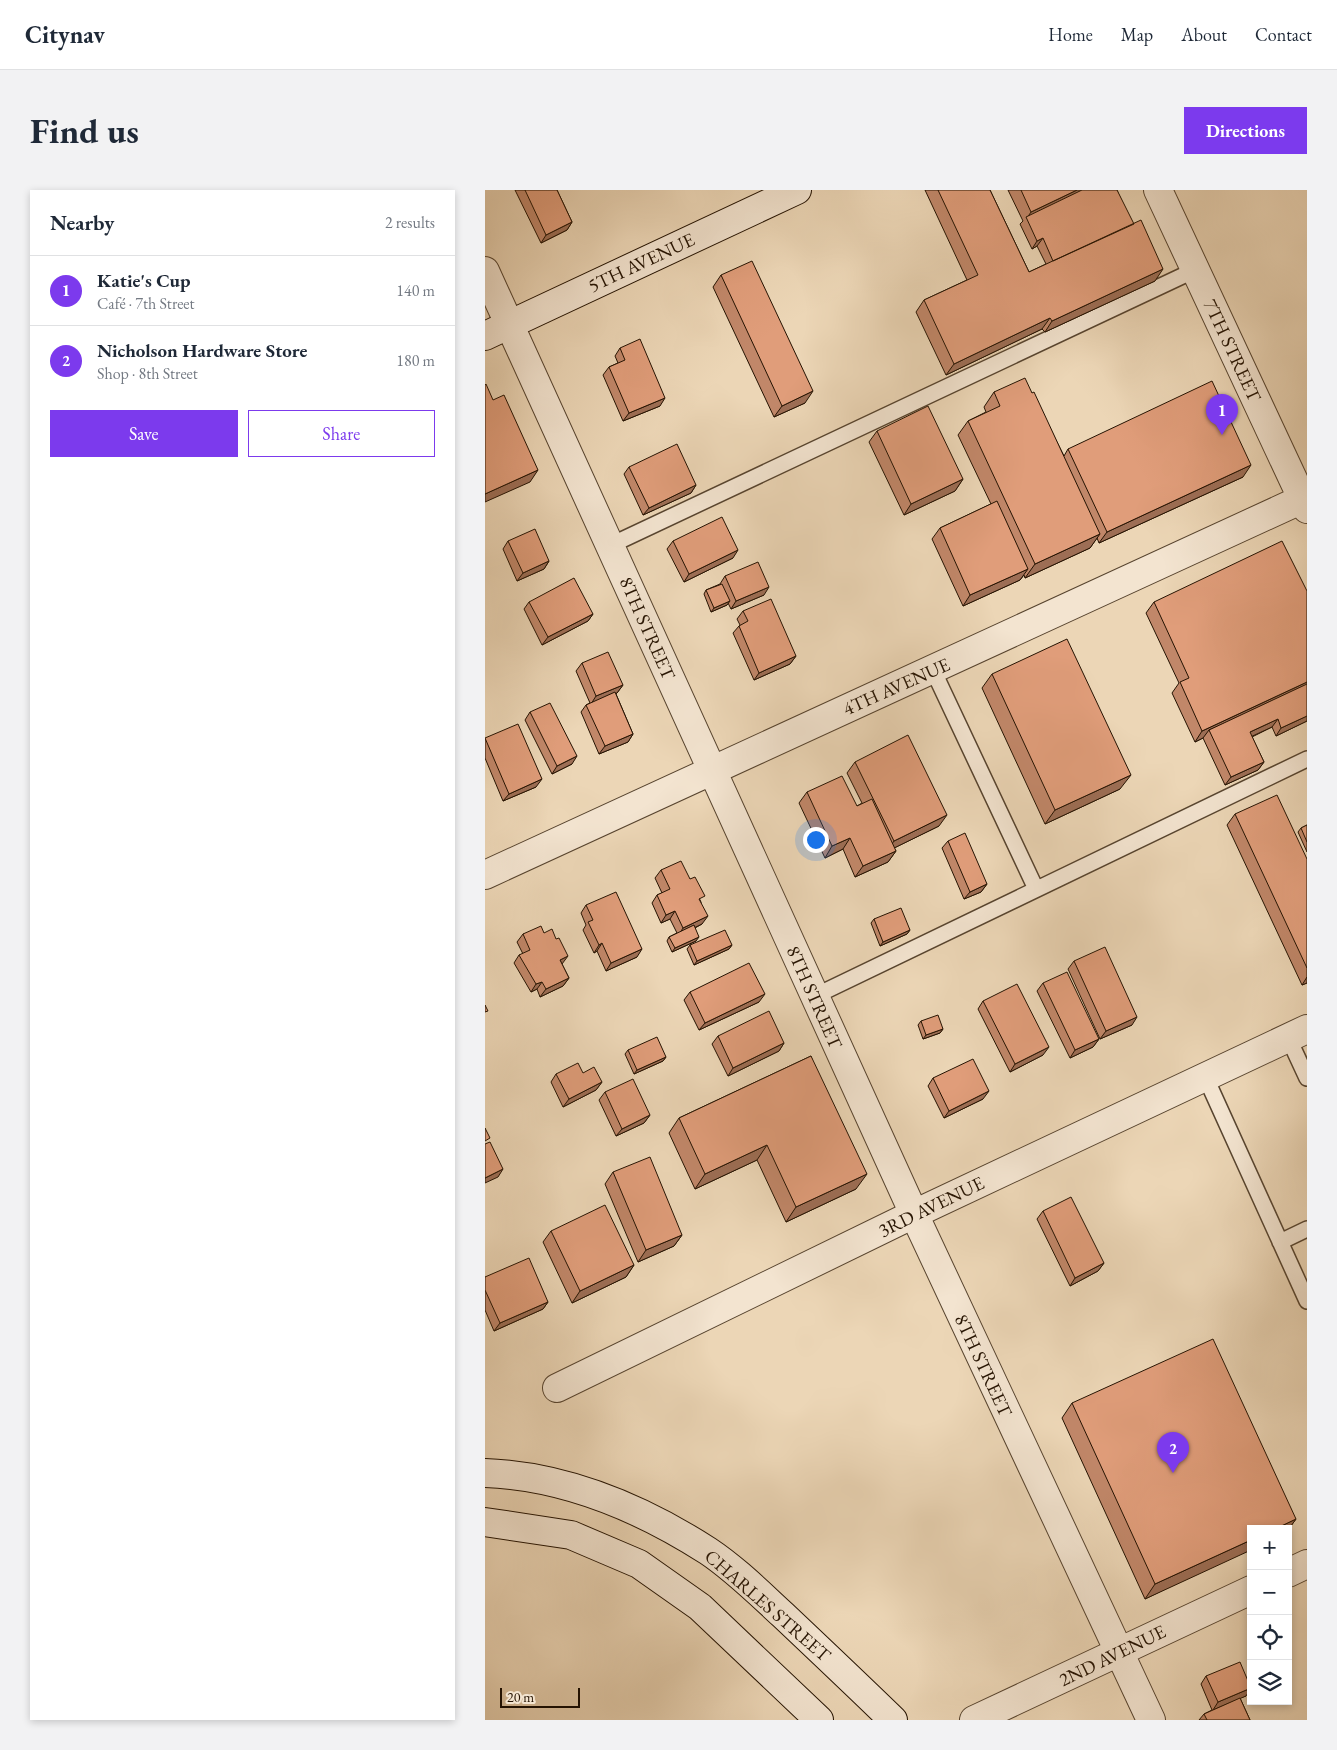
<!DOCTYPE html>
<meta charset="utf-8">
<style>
body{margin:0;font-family:"EB Garamond",serif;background:#f2f2f3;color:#1f2937}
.controls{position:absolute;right:15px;bottom:15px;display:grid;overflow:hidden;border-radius:0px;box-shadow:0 2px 8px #0003}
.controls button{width:45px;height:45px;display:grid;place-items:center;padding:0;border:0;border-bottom:1px solid #e0e1e3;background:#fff;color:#1f2937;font:25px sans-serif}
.scale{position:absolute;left:15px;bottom:12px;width:80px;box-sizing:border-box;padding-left:5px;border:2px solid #251302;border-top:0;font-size:14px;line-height:18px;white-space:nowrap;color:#251302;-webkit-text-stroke:4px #f3e4d0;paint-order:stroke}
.you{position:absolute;left:330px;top:649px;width:18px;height:18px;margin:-12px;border:4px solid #fff;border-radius:50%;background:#1a73e8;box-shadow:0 0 0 8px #1a73e833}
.badge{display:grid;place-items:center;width:32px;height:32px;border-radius:50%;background:#7c3aed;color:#fff;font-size:16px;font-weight:700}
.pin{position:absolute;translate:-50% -41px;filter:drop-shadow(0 1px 2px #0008)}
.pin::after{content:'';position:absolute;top:26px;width:18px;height:15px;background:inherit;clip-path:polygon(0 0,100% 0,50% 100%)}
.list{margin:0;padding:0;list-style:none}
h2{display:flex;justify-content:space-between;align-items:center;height:65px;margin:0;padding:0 20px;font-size:21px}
h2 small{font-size:16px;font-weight:400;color:#747a83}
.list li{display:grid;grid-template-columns:32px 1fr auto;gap:15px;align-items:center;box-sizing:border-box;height:70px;padding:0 20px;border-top:1px solid #e0e1e3}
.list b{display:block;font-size:19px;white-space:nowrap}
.list p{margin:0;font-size:16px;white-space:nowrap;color:#747a83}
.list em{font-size:16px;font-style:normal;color:#747a83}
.actions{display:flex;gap:10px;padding:15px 20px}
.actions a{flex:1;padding:11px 0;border:1px solid #7c3aed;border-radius:0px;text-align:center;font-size:18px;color:#7c3aed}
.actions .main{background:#7c3aed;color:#fff}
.icon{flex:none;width:28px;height:28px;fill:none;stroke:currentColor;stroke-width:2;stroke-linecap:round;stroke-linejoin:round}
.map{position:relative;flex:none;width:822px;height:1530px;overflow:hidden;border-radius:0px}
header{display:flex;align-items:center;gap:30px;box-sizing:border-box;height:70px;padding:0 25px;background:#fff;border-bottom:1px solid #e0e1e3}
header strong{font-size:24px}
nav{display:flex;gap:28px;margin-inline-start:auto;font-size:18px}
.intro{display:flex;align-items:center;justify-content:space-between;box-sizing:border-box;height:120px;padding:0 30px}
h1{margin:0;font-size:35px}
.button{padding:12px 22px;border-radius:0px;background:#7c3aed;color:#fff;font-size:18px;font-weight:700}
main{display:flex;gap:30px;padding:0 30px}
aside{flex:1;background:#fff;border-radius:0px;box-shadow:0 2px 8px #0003}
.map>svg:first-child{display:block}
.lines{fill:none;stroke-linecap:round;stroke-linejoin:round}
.lane-casing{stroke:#57442f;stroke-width:18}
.street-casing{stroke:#57442f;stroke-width:30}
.secondary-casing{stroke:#251302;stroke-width:30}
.lane{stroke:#f3e4d0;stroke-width:15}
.street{stroke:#f3e4d0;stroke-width:28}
.secondary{stroke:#f3e4d0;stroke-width:28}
.wall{fill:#c18769;stroke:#251302}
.shaded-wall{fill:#9d6e55;stroke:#251302}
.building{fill:#e09d7a;stroke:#251302}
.labels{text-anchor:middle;stroke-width:4.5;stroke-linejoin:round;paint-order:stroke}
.street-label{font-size:19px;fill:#251302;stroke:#f3e4d0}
</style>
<header>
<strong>Citynav</strong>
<nav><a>Home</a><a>Map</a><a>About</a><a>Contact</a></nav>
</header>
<div class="intro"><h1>Find us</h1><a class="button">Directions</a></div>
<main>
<aside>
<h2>Nearby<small>2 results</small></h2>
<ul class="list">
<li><span class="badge">1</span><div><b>Katie's Cup</b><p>Café · 7th Street</p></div><em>140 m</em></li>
<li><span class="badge">2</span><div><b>Nicholson Hardware Store</b><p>Shop · 8th Street</p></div><em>180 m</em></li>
</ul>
<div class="actions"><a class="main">Save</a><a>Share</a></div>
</aside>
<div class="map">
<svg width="822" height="1530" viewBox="0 0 822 1530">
<rect width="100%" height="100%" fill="#ecd6b6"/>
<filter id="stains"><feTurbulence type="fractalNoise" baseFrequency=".004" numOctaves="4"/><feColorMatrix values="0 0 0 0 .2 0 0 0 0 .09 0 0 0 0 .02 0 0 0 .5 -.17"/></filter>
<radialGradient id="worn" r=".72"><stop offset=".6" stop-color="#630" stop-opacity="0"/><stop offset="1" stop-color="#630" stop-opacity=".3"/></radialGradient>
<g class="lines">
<g class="lane-casing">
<path id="lane" d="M126,355l584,-275
M448,480l103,219
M330,806l492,-237
M803,847l19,41
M720,886l102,225
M795,1052l27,-13"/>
</g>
<g class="street-casing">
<path id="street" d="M673,0l149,319
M0,81l429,943 237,506
M0,685c274,-127 549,-251 822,-378
M72,1198l357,-174 393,-185
M803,1383l19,-9
M489,1530l277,-130"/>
</g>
<g class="secondary-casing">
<path id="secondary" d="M0,146l312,-146
M0,1283c81,3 156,35 223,78 27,18 51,42 75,64 37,35 74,70 110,105
M0,1332l86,13 68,29 61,43 119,113"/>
</g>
<use href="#lane" class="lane"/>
<use href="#street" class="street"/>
<use href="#secondary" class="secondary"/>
</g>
<path class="wall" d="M30,0h42l15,32 -5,8 -26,13z
M440,0h65l39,82 17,-8 -9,-18 -5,3 -12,-25 3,-3 -15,-31h109l38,91 -110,51 -3,-3 -96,46 -30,-63 8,-12 43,-20z
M236,85l84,128 -31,14 -61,-130z
M135,158l40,58 -37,15 -20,-46 6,-8 9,-4 -3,-7z
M509,202l38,1 32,63 4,-7 175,28 -144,66 -2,-5 -7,10 -65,30 -1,-3 -4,5 -57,26 -31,-67 8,-11 51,-24 -33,-69 10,-14 18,-9 -2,-5z
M392,241l86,48 -8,12 -51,24 -35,-73z
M144,277l67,18 -5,8 -48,22 -19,-41z
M23,351l41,20 -5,8 -27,12 -14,-32z
M188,351l60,17 -49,24 -17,-33z
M240,386l39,19 -33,14 -3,-6 -1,2 -16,7 -7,-18 2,-4 14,-6z
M44,412l64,12 -5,7 -46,24 -18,-36z
M669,412l153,119 -31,15 -4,-9 -20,10 12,25 -6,8 -33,15 -22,-47 -8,4 -23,-49 7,-10 -33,-70z
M258,421l53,45 -6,8 -36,16 -21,-47 6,-7 1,-1 -3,-6z
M97,473l41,22 -6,8 -1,1 17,40 -5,8 -29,12 -18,-42 5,-7 4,-2 -14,-32z
M507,484l128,115 -75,35 -63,-136z
M45,522l42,52 -20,10 -27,-54z
M0,548l51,49 -33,14 -18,-43z
M370,572l84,64 -45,22 2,3 -8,11 -33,15 -12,-28 -18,9 -26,-55 8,-11 50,14 5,-3 -15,-30z
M750,624l72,45v124l-5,2 -75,-160z
M822,635v27l-9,-20 3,-4z
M463,651l39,43 -6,8 -17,7 -22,-51z
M176,680l29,9 11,23 1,22 -7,4 1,13 -24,11 -5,-11 2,-4 8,-4 -7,-14 -9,4 -9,-20 5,-8 5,-2 -7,-15z
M101,715l51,52 -31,14 -9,-20 -3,2 -11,-23 3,-5 -5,-12z
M389,729l36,11 -3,4 -27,12 -9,-23z
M59,743l18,31 7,14 -6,8 -23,11 -3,-8 -6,3 -17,-29 5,-8 4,-1 -6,-12 6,-8z
M205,755h42l-3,4 -35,16 -7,-16z
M589,771l58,64 -32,14 -32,-70z
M558,793l56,56 -6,8 -23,11 -33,-67z
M205,802l69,10 -60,28 -15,-30z
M498,811l60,54 -33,17 -32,-63z
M436,831l22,8 -3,4 -17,6 -5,-14z
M233,846l66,7 -5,8 -51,25 -16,-32z
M143,860l38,7 -3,4 -29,13 -9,-20z
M326,866l45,133 -70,33 -29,-62 -62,29 -26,-56 10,-15z
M71,884l46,8 -6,8 -33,17 -12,-25z
M448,888l50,21 -39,19 -16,-32z
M120,902l45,23 -6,8 -28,13 -17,-36z
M128,982l69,63 -8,11 -36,16 -33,-78z
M558,1021l61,52 -6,8 -28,15 -33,-67z
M66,1041l83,34 -8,12 -54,26 -29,-61z
M0,1087l63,25 -5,7 -49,22 -9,-21z
M587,1213l224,116 -8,11v-1l-143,70 -83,-181z
M721,1486l40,20 -6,2 10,22h-51l5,-6 8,-4 -11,-26z"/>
<path class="shaded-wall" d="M592,0h16l-66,28 4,-6z
M87,32l-5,8 -26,13 5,-8z
M558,48l-6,8 -5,3 5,-8z
M678,79l-8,12 -110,51 7,-11z
M565,128l-8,11 -96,46 8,-11z
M328,201l-8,12 -31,14 8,-11z
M180,208l-5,8 -37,15 6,-8z
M766,275l-8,12 -144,66 8,-11z
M53,280l-8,12 -45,20v-8z
M478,289l-8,12 -51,24 7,-11z
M211,295l-5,8 -48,22 6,-7z
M615,344l-10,14 -65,30 10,-14z
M253,360l-5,8 -49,24 5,-8z
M64,371l-5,8 -27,12 6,-8z
M543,379l-8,11 -57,26 7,-11z
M284,397l-5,8 -33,14 5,-8z
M245,411l-3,4 -16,7 3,-4z
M108,424l-5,7 -46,24 6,-8z
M311,466l-6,8 -36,16 5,-7z
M822,492v8l-98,40 -6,8 -8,4 7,-11z
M138,495l-6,8 -26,11 5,-8z
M822,526v5l-31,15 5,-8z
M793,529l-6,8 -28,13 6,-8z
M148,544l-5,8 -29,12 6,-8z
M92,566l-5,8 -20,10 5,-8z
M779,572l-6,8 -33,15 6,-8z
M646,585l-11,14 -75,35 10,-14z
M57,589l-6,8 -33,14 6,-7z
M462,625l-8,11 -53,26 8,-11z
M365,648l-7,11 -18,9 7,-12z
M411,661l-8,11 -33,15 8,-11z
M502,694l-6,8 -17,7 6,-7z
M190,721l-5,8 -9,4 5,-8z
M223,726l-6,8 -24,12 5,-8z
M425,740l-3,4 -27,12 3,-4z
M214,747l-3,4 -24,11 3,-4z
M117,753l-5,8 -3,2 5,-8z
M247,755l-3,4 -35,16 3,-4z
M157,759l-5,8 -31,14 5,-8z
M83,766l-6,8 -2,-4z
M822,787v6l-5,2z
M84,788l-6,8 -23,11 6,-8z
M57,792l-5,7 -6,3 5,-8z
M280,804l-6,8 -60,28 6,-7z
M652,827l-5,8 -32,14 6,-8z
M458,839l-3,4 -17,6 3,-4z
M614,849l-6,8 -23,11 5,-8z
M299,853l-5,8 -51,25 5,-8z
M564,857l-6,8 -33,17 5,-8z
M181,867l-3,4 -29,13 3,-4z
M117,892l-6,8 -33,17 6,-8z
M504,901l-6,8 -39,19 5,-7z
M165,925l-6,8 -28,13 6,-7z
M282,955l-10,15 -62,29 10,-15z
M18,979l-5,8 -13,6v-5z
M382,984l-11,15 -70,33 10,-15z
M197,1045l-8,11 -36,16 8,-12z
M619,1073l-6,8 -28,15 5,-8z
M149,1075l-8,12 -54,26 8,-12z
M63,1112l-5,7 -49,22 6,-8z
M811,1329l-8,11v-1h-13z
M766,1350v10l-106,49 10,-15z
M766,1498l-5,8 -33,14 5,-8z"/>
<path class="building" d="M40,0h32l15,32 -26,13z
M453,0h52l39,82 112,-52 22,49 -111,52 -2,-3 -96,46 -30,-64 54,-25z
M536,0h56l-46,22z
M597,0h35l17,34 -81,37 -10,-23 -6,3 -11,-24z
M267,71l61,130 -31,15 -61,-131z
M155,149l25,59 -36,15 -20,-46 16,-7 -5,-12z
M540,188l7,15 2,-1 66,142 -65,30 -67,-143 32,-15 -6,-14z
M727,191l39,84 -144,67 -39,-83z
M1,194l7,16 11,-5 34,75 -53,24v-109z
M443,216l35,73 -52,25 -34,-73z
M192,254l19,41 -47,23 -20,-41z
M512,311l31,68 -58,26 -30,-67z
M237,327l16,33 -49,24 -16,-33z
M50,339l14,32 -26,12 -15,-32z
M797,351l25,50v91l-105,49 -22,-49 9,-4 -35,-76z
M273,372l11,25 -33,14 -11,-25z
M89,388l19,36 -45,23 -19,-35z
M237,394l8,17 -16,7 -8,-18z
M286,409l25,57 -37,17 -20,-47 9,-5 -5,-10z
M582,449l64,136 -76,35 -63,-136z
M123,462l15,33 -27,11 -14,-33z
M822,494v32l-26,12 -3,-9 -28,13 14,30 -33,15 -22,-47z
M130,502l18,42 -28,12 -19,-41z
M65,513l27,53 -20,10 -27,-54z
M33,534l24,55 -33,15 -24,-56z
M423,545l39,80 -53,26 -39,-79z
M357,586l15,30 15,-7 24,52 -33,15 -13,-28 -18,8 -25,-54z
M792,605l30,64v109l-72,-154z
M822,635v17l-6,-14z
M480,643l22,51 -17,8 -22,-51z
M196,671l9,18 5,-2 10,19 -6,3 9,17 -25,12 -8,-17 -9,4 -9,-20 13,-6 -9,-19z
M131,702l26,57 -31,14 -9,-20 -3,2 -11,-23 5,-2 -7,-15z
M416,718l9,22 -27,12 -9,-23z
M209,735l5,12 -24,11 -6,-11z
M56,736l3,7 8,-4 4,10 3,-1 9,18 -8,4 9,18 -23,11 -4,-7 -6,2 -17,-29 11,-5 -7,-16z
M240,740l7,15 -35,16 -7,-16z
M620,757l32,70 -31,14 -32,-70z
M264,773l16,31 -60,29 -15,-31z
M582,782l32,67 -24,11 -32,-67z
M532,794l32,63 -34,17 -32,-63z
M0,815l3,6 -3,1z
M284,821l15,32 -51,25 -15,-32z
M453,825l5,14 -17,6 -5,-14z
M172,847l9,20 -29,13 -9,-20z
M326,866l56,118 -71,33 -29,-62 -62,29 -26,-56z
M488,869l16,32 -40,20 -16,-33z
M93,873l5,10 11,-6 8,15 -33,17 -13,-25z
M148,889l17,36 -28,14 -17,-37z
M0,938l5,10 -5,3z
M5,952l13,27 -18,9v-34z
M165,967l32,78 -36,15 -33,-78z
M586,1007l33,66 -29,15 -32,-67z
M120,1015l29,60 -54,26 -29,-60z
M44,1068l19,44 -48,21 -15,-33v-13z
M728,1149l83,180 -21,10h-24v11l-96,44 -83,-181z
M755,1472l11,26 -33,14 -12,-26z
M755,1508l10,22h-43l-3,-6z"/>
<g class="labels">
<g class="street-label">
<text transform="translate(156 72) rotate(-25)" y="7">5TH AVENUE</text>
<text transform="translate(748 160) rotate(65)" y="7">7TH STREET</text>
<text transform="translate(163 438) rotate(66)" y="7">8TH STREET</text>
<text transform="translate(411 496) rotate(-24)" y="7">4TH AVENUE</text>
<text transform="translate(330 807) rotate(66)" y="7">8TH STREET</text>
<text transform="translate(446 1016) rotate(-26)" y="7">3RD AVENUE</text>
<text transform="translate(499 1175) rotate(65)" y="7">8TH STREET</text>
<text transform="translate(283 1415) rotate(41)" y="7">CHARLES STREET</text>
<text transform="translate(627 1465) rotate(-26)" y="7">2ND AVENUE</text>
</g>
</g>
<rect width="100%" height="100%" filter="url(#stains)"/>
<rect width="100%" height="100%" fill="url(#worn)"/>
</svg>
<div class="controls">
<button>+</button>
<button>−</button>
<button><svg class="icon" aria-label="locate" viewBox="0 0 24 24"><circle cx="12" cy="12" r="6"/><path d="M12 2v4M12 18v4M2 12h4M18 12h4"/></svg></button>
<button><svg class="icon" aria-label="layers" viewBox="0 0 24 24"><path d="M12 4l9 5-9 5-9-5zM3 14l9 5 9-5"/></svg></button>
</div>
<div class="scale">20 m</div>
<div class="you"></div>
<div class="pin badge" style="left:737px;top:245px">1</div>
<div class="pin badge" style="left:688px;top:1283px">2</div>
</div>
</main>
